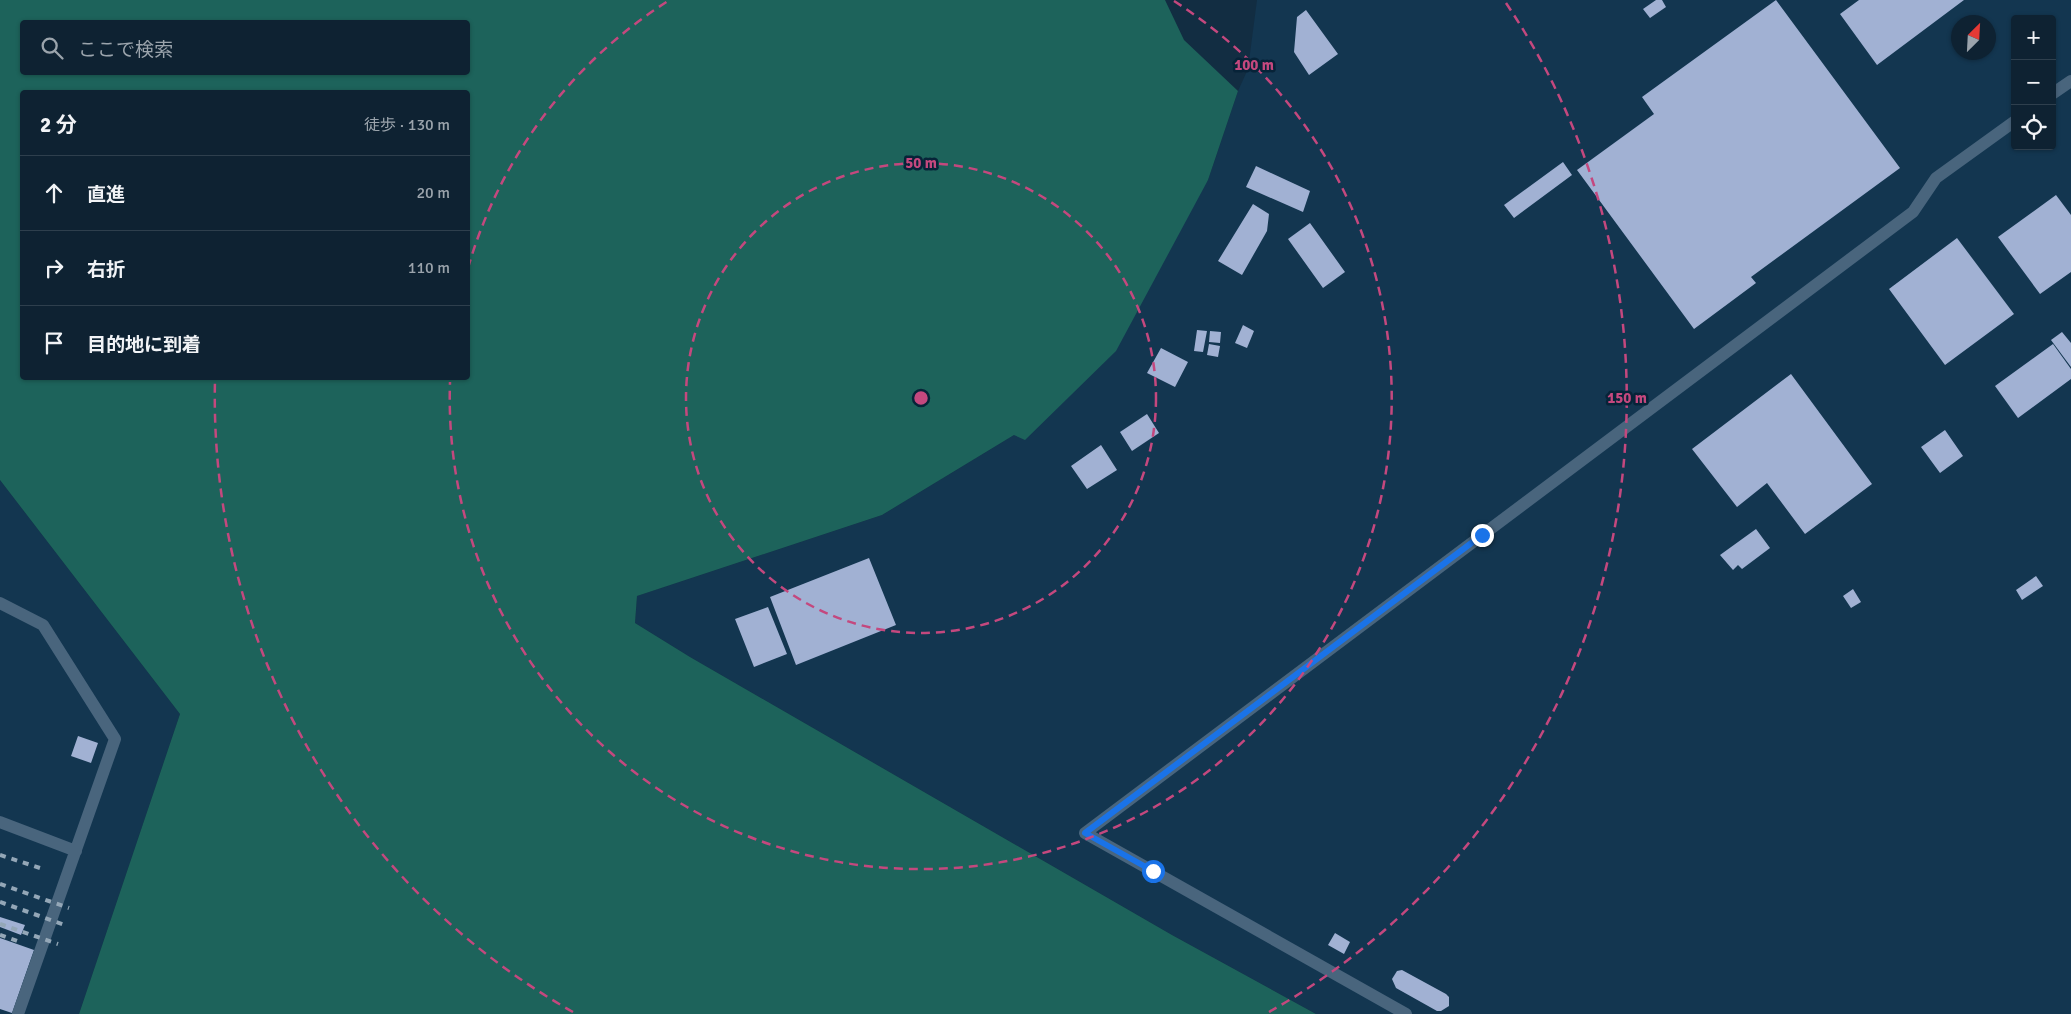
<!DOCTYPE html>
<html lang="ja">
<meta charset="utf-8">
<style>
body{margin:0;font-family:Signika,"Noto Sans JP",sans-serif;background:#172a3a;color:#f1f3f6}
.controls{position:absolute;right:15px;top:15px;display:grid;overflow:hidden;border-radius:5px;box-shadow:0 1px 4px #0004}
.controls button{width:45px;height:45px;display:grid;place-items:center;padding:0;border:0;border-bottom:1px solid #2e3f4d;background:#0e2232;color:#f1f3f6;font:25px sans-serif}
.compass{position:absolute;left:1951px;top:15px;width:45px;height:45px;border-radius:50%;background:#0e2232;box-shadow:0 1px 4px #0004;rotate:24deg}
.stop{position:absolute;width:15px;height:15px;margin:-11px;border:4px solid #1a73e8;border-radius:50%;background:#fff}
.stop.end{background:#1a73e8;border-color:#fff;box-shadow:0 1px 5px #0008}
.list{margin:0;padding:0;list-style:none}
h2{display:flex;justify-content:space-between;align-items:center;height:65px;margin:0;padding:0 20px;font-size:21px}
h2 small{font-size:16px;font-weight:400;color:#9ba4ac}
.list li{display:grid;grid-template-columns:32px 1fr auto;gap:15px;align-items:center;box-sizing:border-box;height:75px;padding:0 20px;border-top:1px solid #2e3f4d}
.list b{display:block;font-size:19px;white-space:nowrap}
.list em{font-size:16px;font-style:normal;color:#9ba4ac}
.icon{flex:none;width:28px;height:28px;fill:none;stroke:currentColor;stroke-width:2;stroke-linecap:round;stroke-linejoin:round}
.map{position:relative;flex:none;width:2071px;height:1014px;overflow:hidden}
.search{position:absolute;background:#0e2232;box-shadow:0 1px 4px #0004;left:20px;top:20px;width:450px;height:55px;display:flex;align-items:center;gap:12px;box-sizing:border-box;padding:0 18px;border-radius:5px;color:#9ba4ac;font-size:19px}
.panel{position:absolute;background:#0e2232;box-shadow:0 1px 4px #0004;left:20px;top:90px;width:450px;height:290px;border-radius:5px}
.map>svg:first-child{display:block}
.built{fill:#133650;fill-rule:evenodd}
.water{fill:#1d635b;fill-rule:evenodd}
.building{fill:#a1b1d3}
.lines{fill:none;stroke-linecap:round;stroke-linejoin:round}
.minor{stroke:#49657d;stroke-width:12}
.rail{stroke:#94a7b7;stroke-width:4;stroke-dasharray:6 6;stroke-linecap:butt}
.route{stroke:#1a73e8;stroke-width:6}
.ring{fill:none;stroke:#c4487e;stroke-width:2.5;stroke-dasharray:9 6}
.centre{fill:#c4487e;stroke:#072338;stroke-width:2.5}
.ring-label{font-size:15px;text-anchor:middle;font-weight:bold;fill:#c4487e;stroke:#072338;stroke-width:5;stroke-linejoin:round;paint-order:stroke}
</style>
<div class="map">
<svg width="2071" height="1014" viewBox="0 0 2071 1014">
<rect width="100%" height="100%" fill="#122d42"/>
<path class="built" d="M1257,0h814v1014h-755l-144,-79 -482,-278 -55,-34 2,-27 245,-81 132,-80 194,-255 30,-89 10,-22zM2015,19h37v127h-37zM1958,22h30v30h-30z
M0,480l180,234 -101,300h-79z"/>
<path class="water" d="M0,0h1165l19,40 54,51 -30,89 -92,171 -91,89 -11,-5 -132,80 -245,81 -2,27 55,34 482,278 144,79h-1237l101,-300 -180,-234zM22,22h446v50h-446zM22,92h446v286h-446z"/>
<path class="building" d="M1656,0h6l4,7 -16,11 -7,-9z
M1776,0l124,168 -149,109 5,6 -62,46 -117,-159 77,-56 -12,-17z
M1859,0h105l-87,65 -37,-51z
M1306,10l32,44 -29,21 -15,-23 3,-35z
M1563,162l9,13 -58,43 -10,-13z
M1256,166l54,25 -7,21 -57,-25z
M2056,195l15,20v57l-31,22 -42,-57z
M1253,204l16,10 -2,17 -25,44 -24,-14z
M1310,223l35,49 -22,16 -35,-49z
M1957,238l57,76 -69,51 -56,-76z
M1243,325l11,6 -7,17 -12,-5z
M1197,330l10,1 -4,21 -9,-1z
M1210,331l11,1 -1,11 -11,-1z
M2062,332l9,11v24l-20,-27z
M1209,344l11,2 -2,11 -11,-2z
M2053,344l18,25v10l-53,39 -23,-32z
M1161,348l27,14 -13,25 -28,-14z
M1791,374l81,110 -67,50 -38,-51 -30,24 -45,-58z
M1147,414l12,19 -27,18 -12,-19z
M1945,430l18,26 -23,17 -19,-26z
M1101,445l16,25 -30,19 -16,-23z
M1756,529l14,19 -28,21 -4,-4 -5,5 -13,-15z
M869,558l27,67 -100,40 -26,-68z
M2036,576l7,10 -21,14 -6,-10z
M1853,589l8,13 -10,6 -8,-12z
M768,607l19,47 -33,13 -19,-48z
M78,736l20,7 -7,20 -20,-7z
M0,917l25,8 -4,10 -21,-8z
M1335,933l15,9 -6,12 -16,-9z
M0,938l34,12 -22,63 -12,-4z
M1402,970l44,24 3,3v9l-8,5h-4l-41,-23 -4,-9 5,-8z"/>
<g class="lines">
<path class="minor" d="M2052,94l19,-13
M0,603l43,22 72,114 -97,275
M0,822l76,29
M1406,1014l-321,-181 828,-621 23,-34 79,-57"/>
<path class="rail" d="M0,855l40,13
M0,884l69,24
M0,902l65,23
M0,924l58,20
M0,935l20,7"/>
</g>
<g class="lines">
<path class="route" d="M1153,871l-68,-38 397,-298"/>
</g>
<g class="ring">
<circle cx="921" cy="398" r="235"/>
<path d="M468 268A471 471 0 0 1 668 1M1174 1A471 471 0 1 1 450 382"/>
<path d="M573 1012A706 706 0 0 1 215 380M1506 3A706 706 0 0 1 1269 1012"/>
</g>
<circle cx="921" cy="398" r="8" class="centre"/>
<g class="ring-label">
<text x="1254" y="70">100 m</text>
<text x="921" y="168">50 m</text>
<text x="1627" y="403">150 m</text>
</g>
</svg>
<div class="controls">
<button>+</button>
<button>−</button>
<button><svg class="icon" aria-label="locate" viewBox="0 0 24 24"><circle cx="12" cy="12" r="6"/><path d="M12 2v4M12 18v4M2 12h4M18 12h4"/></svg></button>
</div>
<svg class="compass" viewBox="-18 -18 36 36"><path d="M0-13l5 13h-10z" fill="#e53935"/><path d="M0 13l5-13h-10z" fill="#9ba4ac"/></svg>
<div class="stop" style="left:1153px;top:871px"></div>
<div class="stop end" style="left:1482px;top:535px"></div>
<div class="search"><svg class="icon" aria-label="search" viewBox="0 0 24 24"><circle cx="10" cy="10" r="6"/><path d="M15 15l6 6"/></svg>ここで検索</div>
<section class="panel">
<h2>2 分<small>徒歩 · 130 m</small></h2>
<ul class="list">
<li><svg class="icon" aria-label="ahead" viewBox="0 0 24 24"><path d="M12 20V5M6 11l6-6 6 6"/></svg><div><b>直進</b></div><em>20 m</em></li>
<li><svg class="icon" aria-label="right" viewBox="0 0 24 24"><path d="M7 20v-9h11M14 6l5 5-5 5"/></svg><div><b>右折</b></div><em>110 m</em></li>
<li><svg class="icon" aria-label="arrive" viewBox="0 0 24 24"><path d="M6 21V4h12l-3 4 3 4H6"/></svg><div><b>目的地に到着</b></div></li>
</ul>
</section>
</div>
